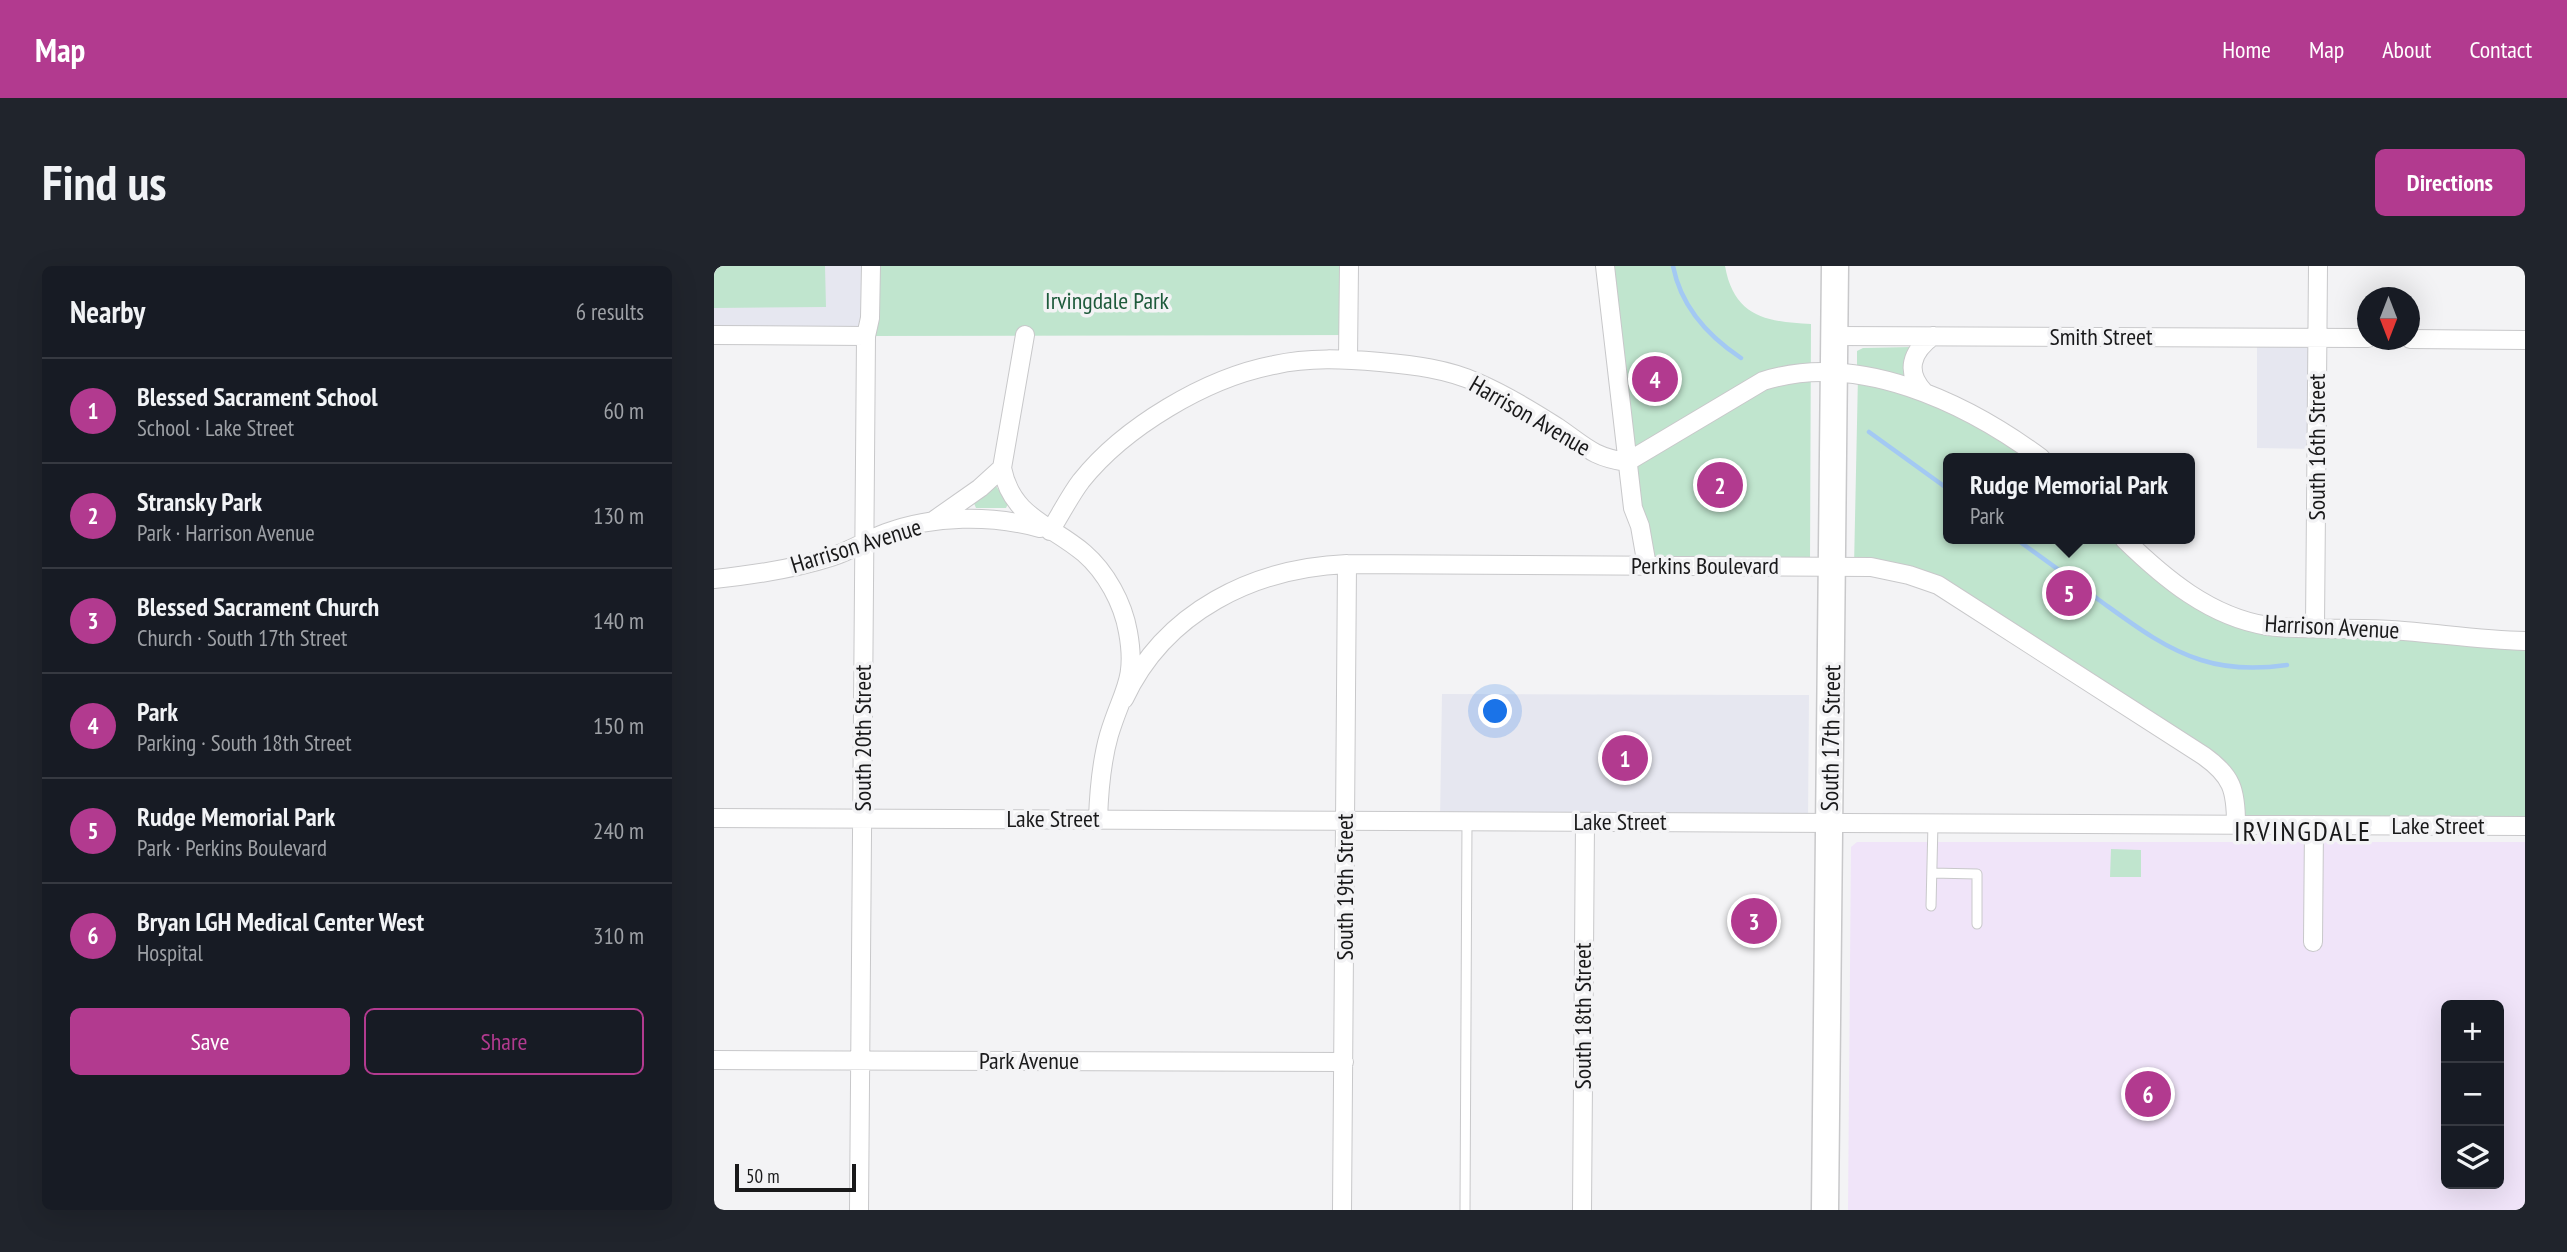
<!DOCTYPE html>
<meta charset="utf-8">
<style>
body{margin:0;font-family:"PT Sans Narrow",sans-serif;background:#20242c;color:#f1f3f6}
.controls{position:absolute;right:21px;bottom:21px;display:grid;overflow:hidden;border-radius:10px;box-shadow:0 7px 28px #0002}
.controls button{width:63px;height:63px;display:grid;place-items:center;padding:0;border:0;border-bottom:2px solid #363941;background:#171b24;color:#f1f3f6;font:35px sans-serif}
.compass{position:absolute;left:1643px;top:21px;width:63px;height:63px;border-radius:50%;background:#171b24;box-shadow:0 7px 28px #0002;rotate:180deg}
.scale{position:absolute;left:21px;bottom:18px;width:121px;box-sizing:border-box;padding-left:7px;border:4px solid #19191a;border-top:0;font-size:19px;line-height:24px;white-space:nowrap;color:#19191a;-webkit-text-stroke:5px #f3f3f5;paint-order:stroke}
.you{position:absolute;left:782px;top:446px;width:24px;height:24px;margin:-18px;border:5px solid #fff;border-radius:50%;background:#1a73e8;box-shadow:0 0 0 10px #1a73e833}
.badge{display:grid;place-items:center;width:46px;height:46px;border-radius:50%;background:#b23a8f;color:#fff;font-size:23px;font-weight:700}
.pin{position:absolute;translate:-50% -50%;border:4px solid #fff;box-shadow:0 2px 7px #0006}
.popup{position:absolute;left:1229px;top:187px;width:252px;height:91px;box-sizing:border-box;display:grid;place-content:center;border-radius:10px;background:#171b24;filter:drop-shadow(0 2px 5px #0005);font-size:23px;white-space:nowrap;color:#9ea1a6}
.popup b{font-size:26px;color:#f1f3f6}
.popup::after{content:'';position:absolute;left:50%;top:100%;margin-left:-14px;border:14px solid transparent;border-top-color:#171b24}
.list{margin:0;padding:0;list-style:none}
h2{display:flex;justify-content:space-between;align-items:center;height:91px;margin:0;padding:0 28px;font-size:30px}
h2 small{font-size:23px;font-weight:400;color:#9ea1a6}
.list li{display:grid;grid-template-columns:46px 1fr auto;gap:21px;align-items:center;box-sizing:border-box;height:105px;padding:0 28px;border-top:2px solid #363941}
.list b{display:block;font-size:26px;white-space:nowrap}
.list p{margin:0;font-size:23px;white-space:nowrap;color:#9ea1a6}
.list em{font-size:23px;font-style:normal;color:#9ea1a6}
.actions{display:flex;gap:14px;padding:21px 28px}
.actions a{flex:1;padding:16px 0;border:2px solid #b23a8f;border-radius:10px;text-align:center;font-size:24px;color:#b23a8f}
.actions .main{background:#b23a8f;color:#fff}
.icon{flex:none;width:38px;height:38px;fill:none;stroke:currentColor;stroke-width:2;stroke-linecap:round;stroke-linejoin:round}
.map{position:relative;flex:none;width:1811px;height:944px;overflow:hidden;border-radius:10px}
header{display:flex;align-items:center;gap:42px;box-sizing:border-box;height:98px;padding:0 35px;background:#b23a8f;color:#fff}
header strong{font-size:33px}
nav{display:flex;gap:38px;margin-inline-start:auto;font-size:24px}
.intro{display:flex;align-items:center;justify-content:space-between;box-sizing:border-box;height:168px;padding:0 42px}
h1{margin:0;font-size:49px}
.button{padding:18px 32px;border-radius:10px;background:#b23a8f;color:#fff;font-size:24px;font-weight:700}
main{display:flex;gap:42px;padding:0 42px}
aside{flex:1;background:#171b24;border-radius:10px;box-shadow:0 7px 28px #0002}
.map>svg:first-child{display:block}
.built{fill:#e6e7f0}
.medical{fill:#f0e4f9;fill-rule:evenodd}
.green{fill:#c0e5ce}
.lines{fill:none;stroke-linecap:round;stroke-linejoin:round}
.stream{stroke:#a3c9f3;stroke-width:4.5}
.service-casing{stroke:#c8c8ca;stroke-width:11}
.minor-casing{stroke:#c8c8ca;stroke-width:20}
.secondary-casing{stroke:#c8c8ca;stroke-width:29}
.service{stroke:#fff;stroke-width:9}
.minor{stroke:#fff;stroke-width:18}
.secondary{stroke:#fff;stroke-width:26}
.labels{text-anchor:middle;stroke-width:7;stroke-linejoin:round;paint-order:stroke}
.park-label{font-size:24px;fill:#1d5a3b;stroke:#f3f3f5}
.street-label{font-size:24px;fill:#19191a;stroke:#f3f3f5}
.quarter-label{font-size:28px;letter-spacing:2px;fill:#19191a;stroke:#f3f3f5}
</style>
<header>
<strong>Map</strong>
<nav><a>Home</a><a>Map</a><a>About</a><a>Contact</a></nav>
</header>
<div class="intro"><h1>Find us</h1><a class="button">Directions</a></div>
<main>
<aside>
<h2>Nearby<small>6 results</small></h2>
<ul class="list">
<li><span class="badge">1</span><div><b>Blessed Sacrament School</b><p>School · Lake Street</p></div><em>60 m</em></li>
<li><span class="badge">2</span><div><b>Stransky Park</b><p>Park · Harrison Avenue</p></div><em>130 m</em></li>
<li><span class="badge">3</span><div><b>Blessed Sacrament Church</b><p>Church · South 17th Street</p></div><em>140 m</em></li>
<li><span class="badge">4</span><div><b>Park</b><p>Parking · South 18th Street</p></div><em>150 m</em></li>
<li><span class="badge">5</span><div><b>Rudge Memorial Park</b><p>Park · Perkins Boulevard</p></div><em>240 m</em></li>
<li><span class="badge">6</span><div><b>Bryan LGH Medical Center West</b><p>Hospital</p></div><em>310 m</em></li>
</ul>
<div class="actions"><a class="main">Save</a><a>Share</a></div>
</aside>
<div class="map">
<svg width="1811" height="944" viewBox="0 0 1811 944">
<rect width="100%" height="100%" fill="#f3f3f5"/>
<path class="built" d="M0,0h157l-5,70 -152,-1z
M1543,72h60v111l-60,-1z
M728,428l367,1 -1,127 -368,-1z"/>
<path class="medical" d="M1143,576h668v368h-677l3,-363zM1732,739h53v179h-53z"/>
<path class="green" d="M0,0h111l1,41 -112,1z
M157,0h478l-1,69 -482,1z
M891,0h120c9,51 42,56 86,58l-1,242h-163z
M1197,81l-5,31 -49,-12v-15l6,-3z
M1144,109l24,3 159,80h-93v81h176l109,77 292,25v185l-289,-2 -10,-49 -288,-190 -84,-18z
M282,220l12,18 -2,4h-30l-3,-7z
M1397,583l30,1v27h-31z"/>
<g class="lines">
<path class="stream" d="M959,0c8,41 35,70 68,92
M1155,166l79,57
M1302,273c28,20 56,40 83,61 32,23 64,48 102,60 28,9 58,9 86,5"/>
<g class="service-casing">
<path id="service" d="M1218,607l45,1v50
M1217,640l2,-83
M751,944l2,-389"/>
</g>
<g class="minor-casing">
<path id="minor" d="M891,0l28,242 7,18 7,40
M0,69l152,1
M311,69l-23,133c10,50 48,56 82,85 22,19 39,50 44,79 9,49 -6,59 -19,103 -8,28 -10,55 -11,84
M1120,70l534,2
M1696,73l115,1
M634,93l1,-93
M1210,126c-19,-20 -13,-40 9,-56
M219,255l47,-33 22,-20
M336,265c11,-17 19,-34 31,-50 43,-54 125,-103 193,-116 35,-8 71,-6 106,-3 33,3 68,7 98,21 28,12 54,28 79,44 28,19 35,30 70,35l136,-81c95,-30 202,21 278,77
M1410,273c40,39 86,78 144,87 40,5 83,1 123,4 45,3 89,10 134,11
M0,313c39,-4 80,-10 117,-22 19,-6 36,-17 55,-24 47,-18 106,-18 154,-5
M1601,361l3,-361
M410,433c41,-88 130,-131 223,-135l524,3 38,8 29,10 266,171c28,20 32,34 32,68
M0,552l1811,8
M1599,676l1,-117
M0,794l630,2
M145,944l7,-874 4,-18 1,-52
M628,944l5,-646
M868,944l3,-388"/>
</g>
<g class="secondary-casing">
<path id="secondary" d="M1111,944l10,-944"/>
</g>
<use href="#service" class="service"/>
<use href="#minor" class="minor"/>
<use href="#secondary" class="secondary"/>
</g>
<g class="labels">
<g class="park-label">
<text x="393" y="43">Irvingdale Park</text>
</g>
<g class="street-label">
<text x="1387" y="79">Smith Street</text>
<text transform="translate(816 150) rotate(30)" y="8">Harrison Avenue</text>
<text transform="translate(1603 181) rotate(-90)" y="8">South 16th Street</text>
<text transform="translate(142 280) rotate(-17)" y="8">Harrison Avenue</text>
<text x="991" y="308">Perkins Boulevard</text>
<text transform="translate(1618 361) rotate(3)" y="8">Harrison Avenue</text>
<text transform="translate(149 472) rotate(-90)" y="8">South 20th Street</text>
<text transform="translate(1117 472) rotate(-89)" y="8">South 17th Street</text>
<text x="339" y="561">Lake Street</text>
<text x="906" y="564">Lake Street</text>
<text x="1724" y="568">Lake Street</text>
<text transform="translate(631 621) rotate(-90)" y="8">South 19th Street</text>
<text transform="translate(869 750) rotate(-90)" y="8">South 18th Street</text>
<text x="315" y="803">Park Avenue</text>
</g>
<g class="quarter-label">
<text x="1589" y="575">IRVINGDALE</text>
</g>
</g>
</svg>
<div class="controls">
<button>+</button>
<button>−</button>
<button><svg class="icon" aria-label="layers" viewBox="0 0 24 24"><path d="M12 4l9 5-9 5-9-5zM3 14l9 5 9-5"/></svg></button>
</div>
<svg class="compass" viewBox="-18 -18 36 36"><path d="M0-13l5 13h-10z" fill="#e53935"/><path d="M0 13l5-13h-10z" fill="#9ea1a6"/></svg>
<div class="scale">50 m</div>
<div class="you"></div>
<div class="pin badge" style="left:911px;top:492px">1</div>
<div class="pin badge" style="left:1006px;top:219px">2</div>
<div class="pin badge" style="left:1040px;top:655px">3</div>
<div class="pin badge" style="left:941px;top:113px">4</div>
<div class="pin badge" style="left:1355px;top:327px">5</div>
<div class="popup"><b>Rudge Memorial Park</b>Park</div>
<div class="pin badge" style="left:1434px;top:828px">6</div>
</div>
</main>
